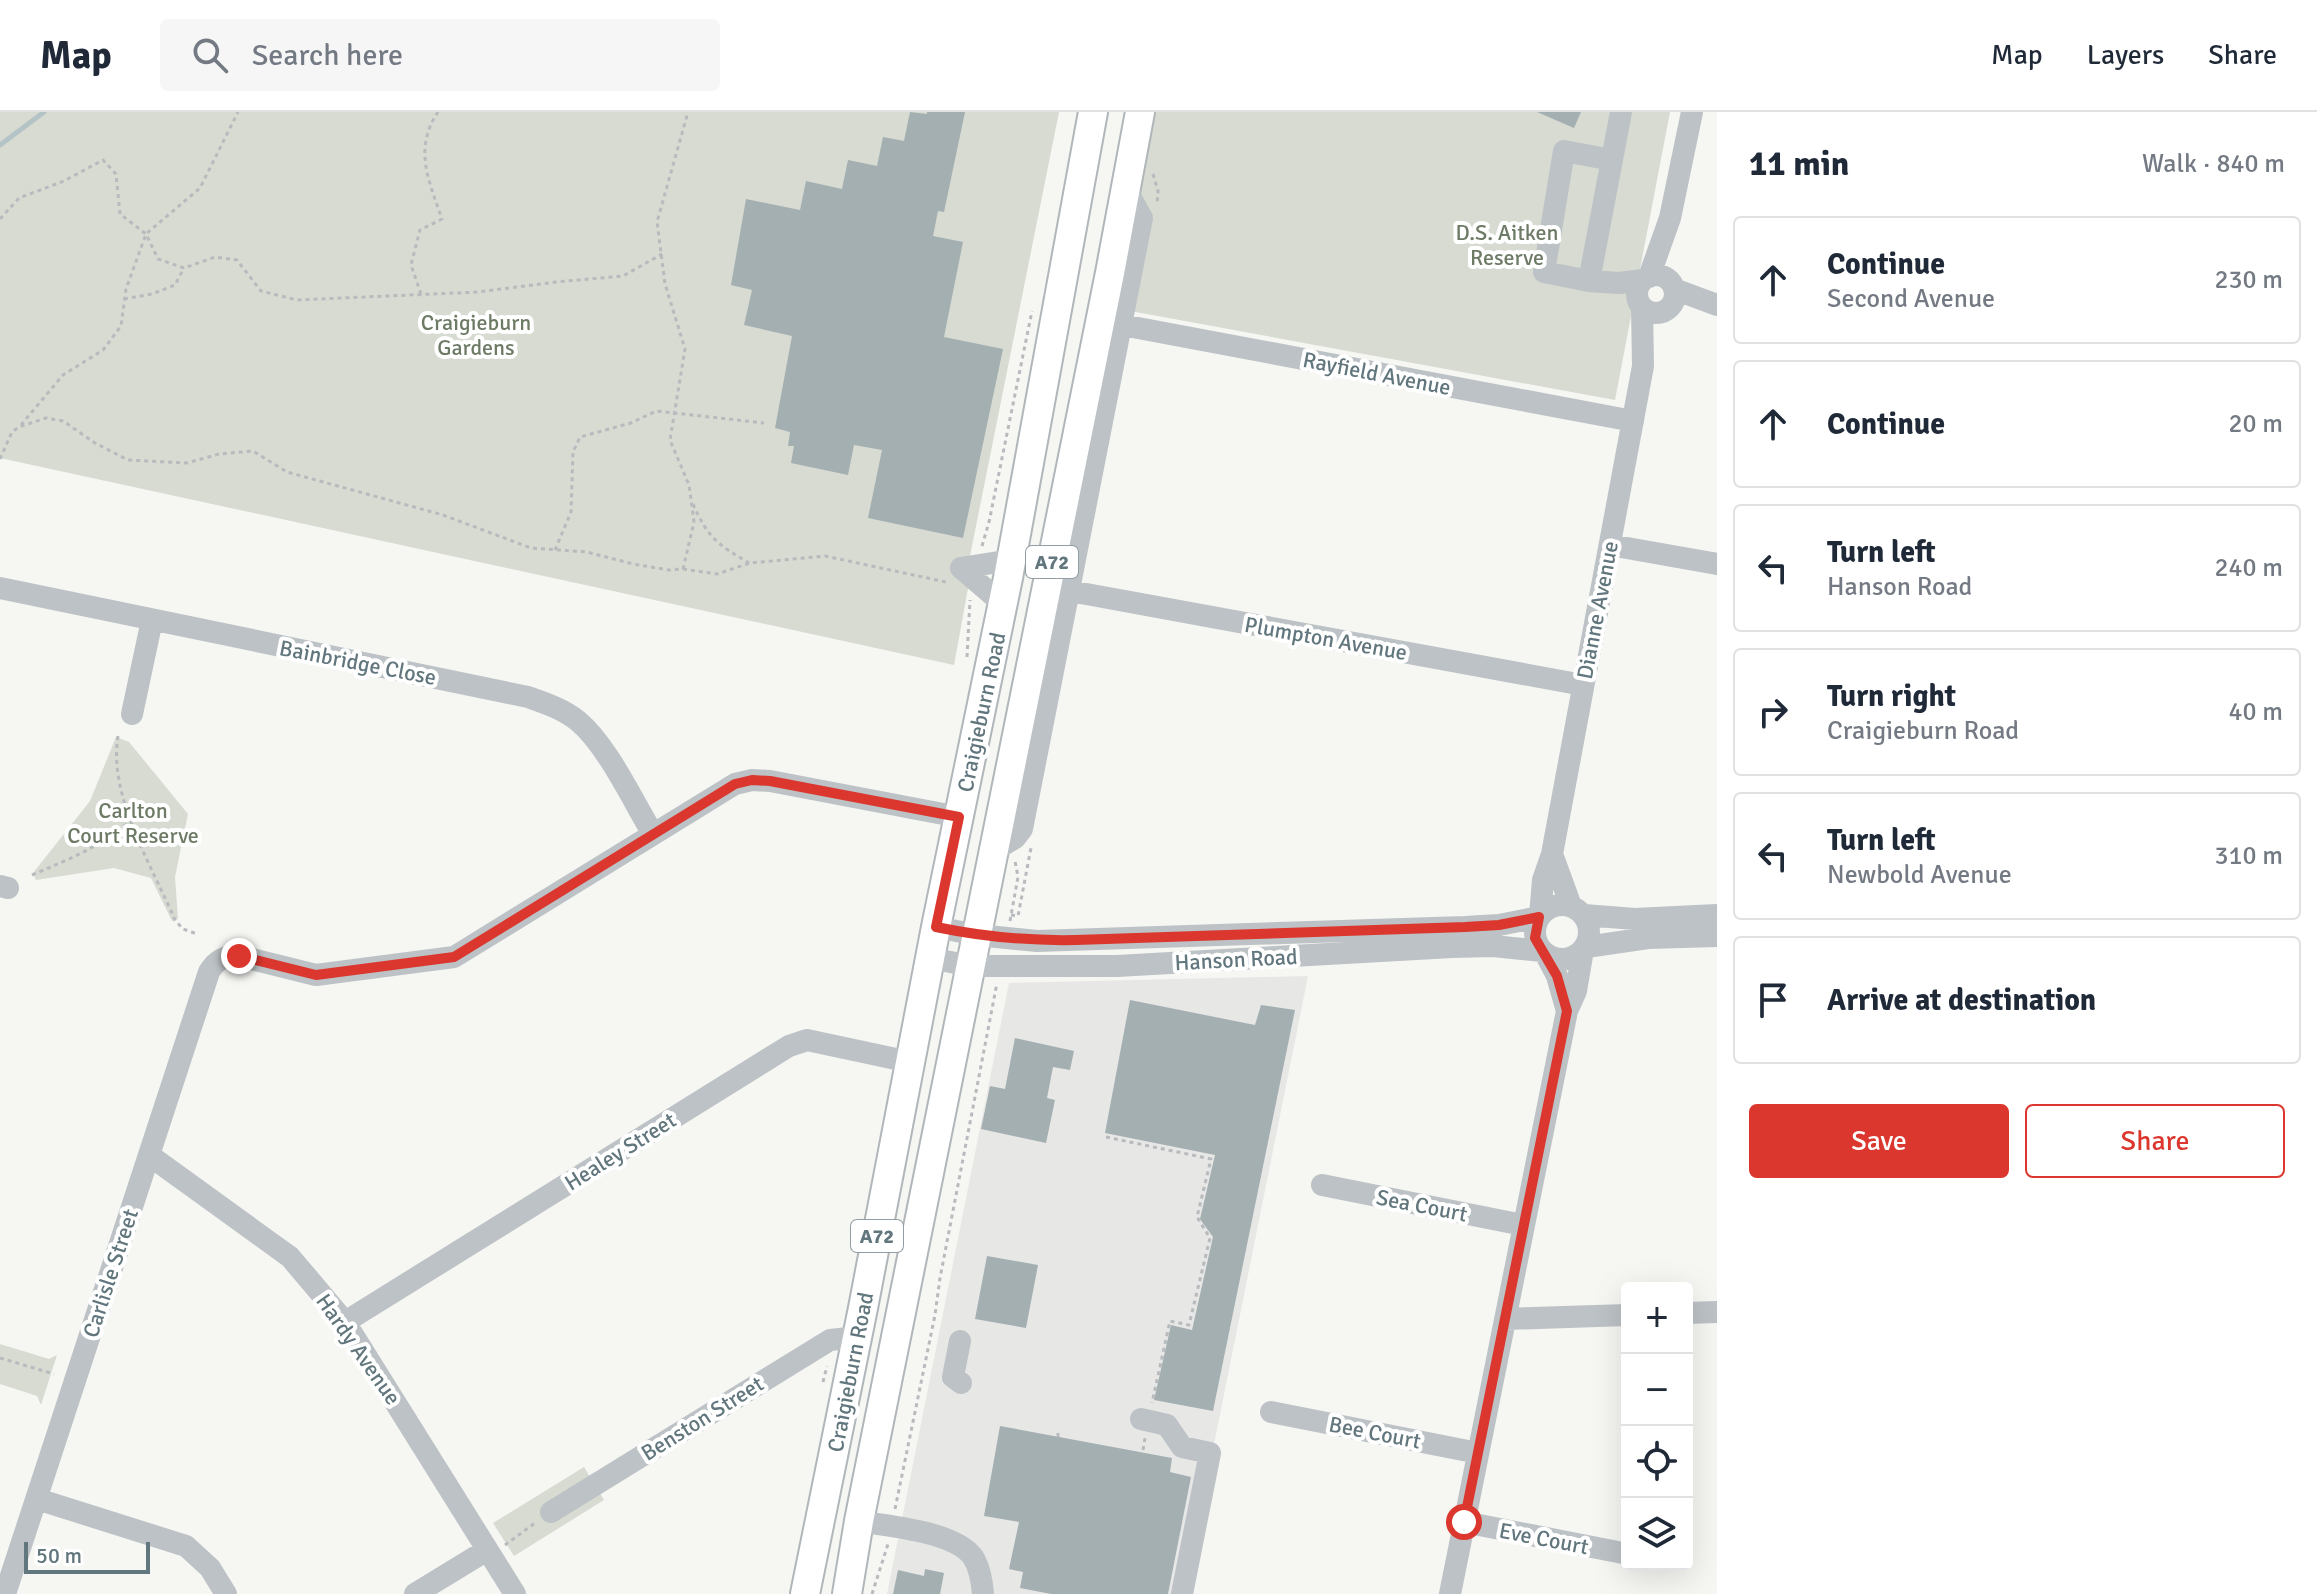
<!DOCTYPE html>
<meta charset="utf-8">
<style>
body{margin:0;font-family:Signika,sans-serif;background:#f6f6f7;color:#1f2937}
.controls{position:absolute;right:24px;bottom:24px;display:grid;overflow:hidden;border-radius:8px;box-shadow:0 8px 32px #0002}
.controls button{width:72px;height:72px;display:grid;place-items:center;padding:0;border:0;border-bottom:2px solid #e0e1e3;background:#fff;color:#1f2937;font:40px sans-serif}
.scale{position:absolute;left:24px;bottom:20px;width:126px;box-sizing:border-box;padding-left:8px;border:4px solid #62767d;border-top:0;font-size:22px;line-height:28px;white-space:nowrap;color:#62767d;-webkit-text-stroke:6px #fff;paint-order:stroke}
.stop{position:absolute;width:24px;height:24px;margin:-18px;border:6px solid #db372e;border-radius:50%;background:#fff}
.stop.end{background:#db372e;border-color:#fff;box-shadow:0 2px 8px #0008}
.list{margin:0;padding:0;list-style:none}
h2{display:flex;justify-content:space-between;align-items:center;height:104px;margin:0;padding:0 32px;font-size:34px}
h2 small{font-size:26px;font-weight:400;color:#747a83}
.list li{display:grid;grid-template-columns:52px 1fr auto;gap:24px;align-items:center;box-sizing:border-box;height:128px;margin:0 16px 16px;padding:0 16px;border:2px solid #e0e1e3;border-radius:8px}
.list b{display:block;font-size:30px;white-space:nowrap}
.list p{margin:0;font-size:26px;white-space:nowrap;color:#747a83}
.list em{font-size:26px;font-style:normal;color:#747a83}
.actions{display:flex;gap:16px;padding:24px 32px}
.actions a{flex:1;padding:18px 0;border:2px solid #db372e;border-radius:8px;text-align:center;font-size:28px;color:#db372e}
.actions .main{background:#db372e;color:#fff}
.icon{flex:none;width:44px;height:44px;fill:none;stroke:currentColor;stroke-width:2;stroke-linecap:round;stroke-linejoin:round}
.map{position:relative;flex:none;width:1717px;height:1482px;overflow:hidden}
header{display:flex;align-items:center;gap:48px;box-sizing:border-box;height:112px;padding:0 40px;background:#fff;border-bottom:2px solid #e0e1e3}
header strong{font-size:38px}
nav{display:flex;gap:44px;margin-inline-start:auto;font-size:28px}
.search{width:560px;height:72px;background:#f6f6f7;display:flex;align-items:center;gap:20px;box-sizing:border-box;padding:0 28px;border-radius:8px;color:#747a83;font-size:30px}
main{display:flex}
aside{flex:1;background:#fff}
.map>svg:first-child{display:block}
.built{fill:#e7e7e6}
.green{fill:#d7dbd2}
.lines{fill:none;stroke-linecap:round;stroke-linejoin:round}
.stream{stroke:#b4c4c6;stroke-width:5}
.building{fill:#a4afb2}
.major-casing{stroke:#b0b6b9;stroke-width:32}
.path{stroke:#b7bbbd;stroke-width:3;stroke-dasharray:4 4;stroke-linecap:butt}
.minor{stroke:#bcc2c5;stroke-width:22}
.major{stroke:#fff;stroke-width:28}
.route{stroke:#db372e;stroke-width:10}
.labels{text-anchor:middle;stroke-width:8;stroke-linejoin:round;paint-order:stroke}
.shield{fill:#fff;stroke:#919fa4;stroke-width:2}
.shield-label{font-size:20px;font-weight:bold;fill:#62767d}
.park-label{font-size:22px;fill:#6d7a65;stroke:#fff}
.street-label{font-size:22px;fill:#62767d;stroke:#fff}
</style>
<header>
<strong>Map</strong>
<div class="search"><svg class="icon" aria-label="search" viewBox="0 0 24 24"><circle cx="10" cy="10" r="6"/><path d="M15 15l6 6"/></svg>Search here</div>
<nav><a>Map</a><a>Layers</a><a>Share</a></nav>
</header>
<main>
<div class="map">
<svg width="1717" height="1482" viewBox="0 0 1717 1482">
<rect width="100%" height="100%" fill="#f6f6f3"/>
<path class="built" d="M1308,864l-124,618h-297l122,-611z"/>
<path class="green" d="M0,0h1059l-94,469 4,2 -15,82 -954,-207z
M1151,0h519l-55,288 -501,-92z
M116,625l13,5 59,72 -13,63 3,42 -6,2 -21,-43 -37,-10 -78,12 -3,-7 57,-72z
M0,1232l49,15 8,-4 -16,50 -4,-9 -37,-12z
M584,1355l20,33 -90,56 -21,-33z"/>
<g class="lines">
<path class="stream" d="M0,33l44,-33"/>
</g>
<path class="building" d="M910,0l17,2v-2h38l-21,100 -6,-1 -5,25 30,6 -19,95 59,12 -40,189 -95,-20 14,-68 -28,-5 -6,30 -57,-12 3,-17h-6l2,-14 -15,-4 17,-92 -48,-11 8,-35 -21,-5 15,-86 54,11 6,-29 36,8 6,-29 29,6 6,-29 21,4z
M1537,0h44l-7,16z
M1130,888l125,25 6,-20 34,5 -82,401 -59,-11 17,-75 21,5 21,-93 -13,-18 15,-64 -110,-22z
M1015,926l59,13 -4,19 -17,-3 -6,31 8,2 -9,43 -65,-14 9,-43 15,3z
M987,1144l51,9 -12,63 -51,-9z
M1000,1314l172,32 -2,14 21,5 -23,117h-117l-31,-6 3,-16 -14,-3 10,-47 -35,-6z
M925,1457l19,4 -4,21h-47l5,-24 26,6z"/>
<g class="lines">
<g class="major-casing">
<path id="major" d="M805,1482l58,-286 73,-381 72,-349 85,-466
M847,1482l12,-73 251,-1248 30,-161"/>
</g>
<path class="path" d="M1153,62l5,17 -1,14
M0,107l19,-21 45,-17 39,-21 13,14 4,40 26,20 12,25 26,9 31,-11 22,3 24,31 36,9 181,-8 78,-10 67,-6 39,-22
M421,182l-10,-29 9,-35 22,-11c-13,-38 -29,-70 -4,-107
M124,187l28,-5 23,-9 9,-17
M21,313l42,-50 40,-25 18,-24 5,-37 20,-55 54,-46 38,-76
M0,347l12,-27 7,-5 27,-9 17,3 32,22 33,17 59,3 32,-9 34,-3 34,21 156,43 88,33 56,4 46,12 36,6 14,-1 11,-47 -5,-37 -19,-45 15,-91 -20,-65 -8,-62 31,-110
M693,392c15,34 24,40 56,59
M982,434l7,-24 43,-211
M555,438l16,-38 2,-60 7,-15 51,-14 25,-12 108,12
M683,457l34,5 33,-11 75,-7 121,26
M967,545l3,-57
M118,624c-10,60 34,130 57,184l8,9 14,5
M32,763c37,-16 69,-28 99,-55
M1011,803l7,1 13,-68
M1010,809l8,-44 -3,-16
M1106,1025l105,22 -14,58 13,21 -21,87 -19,-4 -18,82
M0,1246l54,16
M823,1270l4,-16
M1058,1325v-4
M1143,1338l2,-12
M895,1397l40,-194 5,-37 57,-295
M505,1433l30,-22
M872,1482l16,-50"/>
<path class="minor" d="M1612,48l-48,-9 -20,121 45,9 32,-169
M1637 182a19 19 0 1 1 38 0a19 19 0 1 1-38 0Z
M1649,165l21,-59 22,-106
M1589,169l30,2 24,-3
M1674,177l43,16
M1122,213l511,96
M1610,433l107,19
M961,456l42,36
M961,456l50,-8
M0,476l528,109c17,6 35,12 50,24 29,24 55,80 75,113
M1070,479l513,94
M132,602l20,-94
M993,739l22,-13 7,-9 120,-611 -16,-29
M1552,742l19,52
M0,774l8,2
M1535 820a27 27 0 1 1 54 0a27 27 0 1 1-54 0Z
M1584,803l51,4 82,-4
M1540,804l3,-36 9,-26 91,-488 -1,-59
M936,815l41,8 60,6 428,-14 34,-2 40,-8
M1586,835l62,-9 69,-2
M1546,843l11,21 10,35
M930,846l41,8h146l335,-19 41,-1 49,5
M149,1043l141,102 55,65 170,272
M1322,1073l201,40
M1687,1201l30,-1
M1505,1207l122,-4
M345,1210l444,-276 18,-6 103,22
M960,1229l-7,36 8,6
M1271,1300l207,41
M1141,1307l26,6 15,22 28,6 -28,141
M37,1387l149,47 24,22 16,26
M551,1400l279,-172 28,-3
M859,1409c31,6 95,10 114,36 7,11 9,25 10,37
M1464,1410l159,31
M5,1482l204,-622c7,-12 16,-17 30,-16l77,19 138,-18 281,-173 17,-4 18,1 189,36
M415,1482l72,-44
M1450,1482l117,-583 9,-20 7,-41"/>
<use href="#major" class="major"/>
</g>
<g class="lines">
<path class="route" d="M239,844l77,19 138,-18 281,-173 17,-4 18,1 189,36 -23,110c48,10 92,14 140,13l389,-13 34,-2 40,-8 -4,21 22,38 10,35 -103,511"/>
</g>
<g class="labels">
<g class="shield">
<rect x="1026" y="434" width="52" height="32" rx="6"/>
<rect x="851" y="1108" width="52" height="32" rx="6"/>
</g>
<g class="shield-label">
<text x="1052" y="457">A72</text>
<text x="877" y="1131">A72</text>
</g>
<g class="park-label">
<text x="1507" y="128">D.S. Aitken<tspan x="1507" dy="25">Reserve</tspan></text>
<text x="476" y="218">Craigieburn<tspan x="476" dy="25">Gardens</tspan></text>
<text x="133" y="706">Carlton<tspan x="133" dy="25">Court Reserve</tspan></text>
</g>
<g class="street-label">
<text transform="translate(1377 261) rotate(11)" y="8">Rayfield Avenue</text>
<text transform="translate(1597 498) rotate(-79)" y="8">Dianne Avenue</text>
<text transform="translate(1326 526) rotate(10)" y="8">Plumpton Avenue</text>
<text transform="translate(358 550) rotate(11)" y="8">Bainbridge Close</text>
<text transform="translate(981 600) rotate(-78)" y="8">Craigieburn Road</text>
<text transform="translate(1236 847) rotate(-3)" y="8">Hanson Road</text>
<text transform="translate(620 1039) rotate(-32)" y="8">Healey Street</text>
<text transform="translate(1422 1093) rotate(11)" y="8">Sea Court</text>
<text transform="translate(110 1161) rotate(-72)" y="8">Carlisle Street</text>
<text transform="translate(359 1237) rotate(55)" y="8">Hardy Avenue</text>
<text transform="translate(850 1260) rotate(-79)" y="8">Craigieburn Road</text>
<text transform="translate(702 1306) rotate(-32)" y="8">Benston Street</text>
<text transform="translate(1375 1320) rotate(11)" y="8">Bee Court</text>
<text transform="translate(1544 1426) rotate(11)" y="8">Eve Court</text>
</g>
</g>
</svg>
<div class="controls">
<button>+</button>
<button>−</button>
<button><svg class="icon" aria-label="locate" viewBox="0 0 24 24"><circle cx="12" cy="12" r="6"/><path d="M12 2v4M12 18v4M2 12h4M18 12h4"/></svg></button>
<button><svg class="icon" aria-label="layers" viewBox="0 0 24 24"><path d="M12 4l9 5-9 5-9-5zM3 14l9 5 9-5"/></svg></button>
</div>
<div class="scale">50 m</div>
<div class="stop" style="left:1464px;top:1410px"></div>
<div class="stop end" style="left:239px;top:844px"></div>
</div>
<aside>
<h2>11 min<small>Walk · 840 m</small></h2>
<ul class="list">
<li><svg class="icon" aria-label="ahead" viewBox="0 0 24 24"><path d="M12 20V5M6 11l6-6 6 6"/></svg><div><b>Continue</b><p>Second Avenue</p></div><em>230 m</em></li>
<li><svg class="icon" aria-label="ahead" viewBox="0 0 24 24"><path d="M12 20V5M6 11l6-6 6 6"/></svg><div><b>Continue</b></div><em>20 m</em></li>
<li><svg class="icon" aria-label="left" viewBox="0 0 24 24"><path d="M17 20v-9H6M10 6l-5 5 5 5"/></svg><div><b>Turn left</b><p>Hanson Road</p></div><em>240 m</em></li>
<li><svg class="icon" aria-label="right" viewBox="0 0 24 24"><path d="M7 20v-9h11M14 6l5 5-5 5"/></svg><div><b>Turn right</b><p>Craigieburn Road</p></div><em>40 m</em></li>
<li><svg class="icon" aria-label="left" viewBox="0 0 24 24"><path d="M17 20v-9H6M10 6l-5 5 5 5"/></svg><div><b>Turn left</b><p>Newbold Avenue</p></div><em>310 m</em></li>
<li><svg class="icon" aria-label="arrive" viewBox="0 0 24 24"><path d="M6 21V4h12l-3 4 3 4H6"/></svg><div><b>Arrive at destination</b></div></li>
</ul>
<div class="actions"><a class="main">Save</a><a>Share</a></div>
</aside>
</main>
